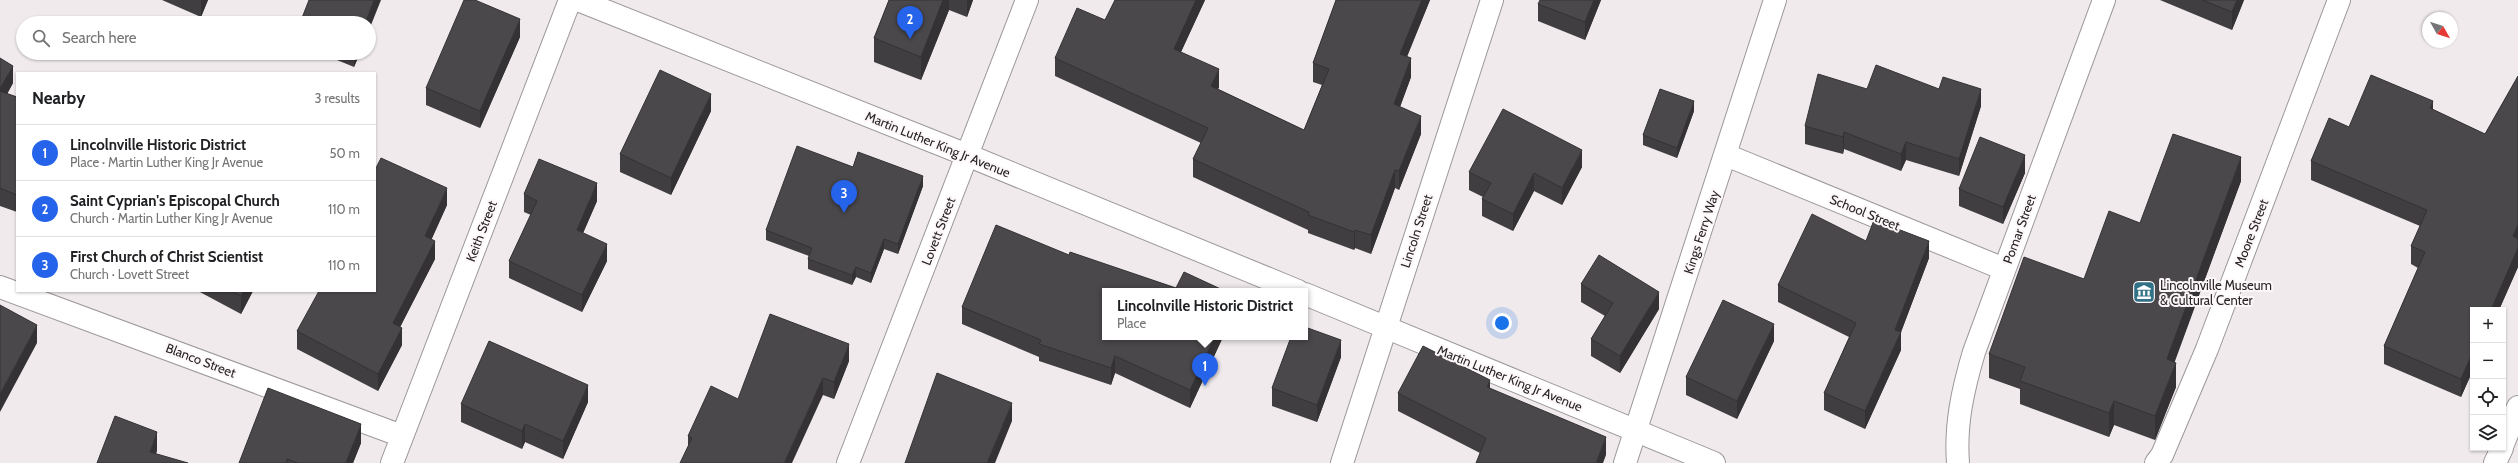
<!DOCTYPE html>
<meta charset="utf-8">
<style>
body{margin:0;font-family:Cabin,sans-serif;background:#f2f2f2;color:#202124}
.controls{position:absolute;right:12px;bottom:12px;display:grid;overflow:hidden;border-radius:0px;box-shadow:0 1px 3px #0004}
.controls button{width:36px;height:36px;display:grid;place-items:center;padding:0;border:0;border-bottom:1px solid #e0e0e0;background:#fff;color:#202124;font:20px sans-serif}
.compass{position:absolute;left:2422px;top:12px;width:36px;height:36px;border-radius:50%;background:#fff;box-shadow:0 1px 3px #0004;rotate:129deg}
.you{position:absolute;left:1502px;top:323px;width:14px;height:14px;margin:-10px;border:3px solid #fff;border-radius:50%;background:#1a73e8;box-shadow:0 0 0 6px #1a73e833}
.badge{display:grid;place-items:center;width:26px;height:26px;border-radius:50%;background:#2563eb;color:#fff;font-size:13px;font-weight:700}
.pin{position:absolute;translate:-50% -33px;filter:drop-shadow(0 1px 2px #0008)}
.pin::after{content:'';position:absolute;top:21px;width:14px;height:12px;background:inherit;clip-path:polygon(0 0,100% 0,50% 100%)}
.popup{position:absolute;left:1102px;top:288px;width:206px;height:52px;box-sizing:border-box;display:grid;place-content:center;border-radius:0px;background:#fff;filter:drop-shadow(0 1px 3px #0005);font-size:13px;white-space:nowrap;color:#757577}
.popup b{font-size:15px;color:#202124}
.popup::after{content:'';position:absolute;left:50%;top:100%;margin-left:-8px;border:8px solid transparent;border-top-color:#fff}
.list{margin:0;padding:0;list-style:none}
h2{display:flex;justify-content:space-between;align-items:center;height:52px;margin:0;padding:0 16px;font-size:17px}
h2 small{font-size:13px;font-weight:400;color:#757577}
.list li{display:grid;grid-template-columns:26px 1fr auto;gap:12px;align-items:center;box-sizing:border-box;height:56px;padding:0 16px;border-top:1px solid #e0e0e0}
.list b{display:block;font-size:15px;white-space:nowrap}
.list p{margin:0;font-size:13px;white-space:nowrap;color:#757577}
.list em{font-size:13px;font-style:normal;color:#757577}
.icon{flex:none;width:22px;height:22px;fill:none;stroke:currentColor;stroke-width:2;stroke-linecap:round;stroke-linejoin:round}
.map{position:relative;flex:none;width:2518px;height:463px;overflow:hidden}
.search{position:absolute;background:#fff;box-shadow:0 1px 3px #0004;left:16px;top:16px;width:360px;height:44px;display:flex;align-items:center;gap:10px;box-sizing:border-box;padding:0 14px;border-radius:22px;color:#757577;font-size:15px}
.panel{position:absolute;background:#fff;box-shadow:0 1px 3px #0004;left:16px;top:72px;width:360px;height:220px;border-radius:0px}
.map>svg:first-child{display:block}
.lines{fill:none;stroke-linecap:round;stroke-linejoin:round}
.minor-casing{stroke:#9c9799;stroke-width:24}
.tertiary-casing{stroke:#9c9799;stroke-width:24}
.minor{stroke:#fff;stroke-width:22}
.tertiary{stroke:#fff;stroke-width:22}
.wall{fill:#403e40}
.shaded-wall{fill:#343234}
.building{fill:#4b484b;stroke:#343234}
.labels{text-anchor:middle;stroke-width:4;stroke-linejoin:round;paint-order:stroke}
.street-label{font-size:13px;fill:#262425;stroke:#fdf7fa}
.poi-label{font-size:13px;fill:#262425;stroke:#fdf7fa;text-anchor:start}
</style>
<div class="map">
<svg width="2518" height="463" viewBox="0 0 2518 463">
<rect width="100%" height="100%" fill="#f0eaec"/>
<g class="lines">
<g class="minor-casing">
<path id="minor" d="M1726,155l278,114
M0,287l402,149
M2503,444l15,-37
M392,463l178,-463
M848,463l179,-463
M1342,463l150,-463
M1625,463l150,-463
M1958,463c-3,-39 5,-74 16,-111l130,-352
M2156,463l6,-8 45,-106 132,-349
M2495,463l7,-15"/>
</g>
<g class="tertiary-casing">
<path id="tertiary" d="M578,0l389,155 331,136
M1305,294l409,169"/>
</g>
<use href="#minor" class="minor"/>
<use href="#tertiary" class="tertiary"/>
</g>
<path class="wall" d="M162,0h46l-7,17z
M889,0h84l-6,17 -18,-7 -28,70 -47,-18v-24z
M1115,0h90l-24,52 38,35 -1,2 86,41 18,-45 -9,-3v-19l23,-63h94l-23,57 4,20 -11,30 21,27 -22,56 -4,-2 -24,66 -16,-6 -1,2 -46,-17v-3l-115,-53v-18l8,-16 -146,-67v-18l50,-38z
M1601,0l-16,40 -47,-19v-17z
M2160,0h84l-12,30z
M520,37l-40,91 -54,-23v-17z
M320,53h40l-6,14z
M0,58l13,25 -6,11 10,3v115l-17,-6z
M2518,76v191l-19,43h-26v60l-12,27 -77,-33v-18l34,-78 -7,-4v-18l9,-20 -109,-46v-19l38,-34 84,-17 52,24z
M1867,89l114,17 -22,70 -53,-16 -5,11 -57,-22 -1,5 -38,-10v-18z
M711,111l-40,84 -51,-23v-18z
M1694,111l-17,47 -34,-13v-10z
M853,167l70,19 -25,68 -14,-5 -13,34 -15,-6 -4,8 -44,-16v-10l1,-3 -43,-16v-10z
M1582,167l-20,38 -28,-14 -21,40 -31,-15v-17l1,-2 -14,-7v-18z
M2025,173l-22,51 -44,-18v-17z
M2241,181l-67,181 2,25 -21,53 -41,-15 -5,12 -89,-33v-15l-31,-11v-24l95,-75 56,-56z
M524,194l73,7 -14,32 24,28 -25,51 -73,-34v-17l22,-46 -7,-3z
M447,205l-16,35 4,19 -35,68 2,18 -24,46 -81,-42v-18z
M1866,241l63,17 -28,74v18l-36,79 -41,-19v-17l25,-56 -71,-35v-17z
M1069,255l107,33 49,3 -120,46h118l-33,71 -75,-35 -4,12 -72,-24v-4l-77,-33v-17z
M1581,284l78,25 -39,64 -29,-17v-17l14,-23 -24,-14z
M198,291h55l-12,23z
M1774,341l-37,78 -51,-24v-18z
M1341,357l-24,65 -45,-16v-18z
M849,361l-15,38 -11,-4 -135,51v-10z
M1490,389l116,66 -126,-2 -82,-42v-18z
M588,402l-25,57 -38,-17 -3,7 -61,-27v-18z
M361,443l-8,20h-114z"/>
<path class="shaded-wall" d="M201,0h7l-7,17z
M374,0h7l-12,30v-7h-4z
M943,0h6v10l-28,70v-23z
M967,0h6l-6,17z
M1196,0h9l-31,67v-18z
M1422,0h8l-30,73v-19z
M1594,0h7l-16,40v-18z
M2237,0h7l-12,30v-18z
M520,19v18l-40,91v-17z
M354,53h6l-6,14z
M1411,58v19l-17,46v-19z
M13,66v17l-13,24v-18z
M1219,69v18l-8,17v-18z
M1981,89v17l-22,70v-17z
M711,94v17l-40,84v-17z
M1694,101v10l-17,47v-10z
M2433,101v18l-3,-11z
M1421,116v18l-22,56v-19z
M1844,132v17l-1,5v-17z
M1906,142v18l-5,11v-17z
M1582,150v17l-20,38v-17z
M2025,155v18l-22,51v-17z
M2241,157v24l-74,202v-24z
M1395,170v18l-24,66v-19z
M1534,173v18l-21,40v-17z
M923,176v10l-25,68v-10z
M597,183v18l-20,46v-17z
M447,188v17l-22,49v-18z
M2518,225v18l-5,-7z
M1355,230v18l-1,2v-18z
M884,239v10l-13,34v-10z
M435,241v18l-42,82v-18z
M1929,241v17l-31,82 3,-8v18l-36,79v-18z
M607,244v17l-25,51v-17z
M2518,248v19l-19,43h-8z
M856,267v10l-4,8v-10z
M244,291h9l-12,23v-18z
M1659,292v17l-39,64v-17z
M1774,324v17l-37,78v-18z
M37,325v18l-37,69v-18z
M402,328v17l-24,46v-17z
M1215,337h8l-33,71v-18z
M1341,340v17l-24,65v-17z
M849,344v17l-15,38v-17z
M2473,352v18l-12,27v-18z
M1115,356v17l-4,12v-17z
M2176,363v24l-21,53v-24z
M823,378v17l-31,68h-8z
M1490,380v18l-3,-11z
M588,385v17l-25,57v-18z
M2114,401v24l-5,12v-24z
M1012,403v18l-17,42h-8z
M361,424v19l-8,20h-7z
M525,424v18l-3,7v-18z
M157,432v19l-4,12 -3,-11z
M1606,437v18l-3,8h-7z"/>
<path class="building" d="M309,0h65l-9,23h-65z
M464,0h11l45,19 -40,92 -54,-23z
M889,0h54l-22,57 -47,-19z
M1115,0h81l-22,49 45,20 -8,17 93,44 25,-61 -16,-6 23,-63h86l-22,54 11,4 -17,46 27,12 -22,55 -4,-1 -24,65 -16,-5 -1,2 -46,-17 1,-3 -116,-53 15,-31 -153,-70 22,-50 28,12z
M1540,0h54l-9,22 -47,-18z
M2202,0h35l-5,12z
M0,58l13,8 -13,23z
M1876,65l63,24 4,-12 38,12 -22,70 -53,-17 -5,12 -57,-22 -1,5 -38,-11 13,-52 49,15z
M660,70l51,24 -40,84 -51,-24z
M2371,75l62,26 -3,7 55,26 33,-58v149l-5,11 5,3v9l-27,62h-18v42l-12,27 -77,-33 41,-94 -14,-6 16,-36 -116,-49 18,-43 20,9z
M1660,89l34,12 -17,47 -34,-13z
M0,91l17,6v98l-17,-7z
M1503,109l79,41 -20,38 -28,-15 -21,41 -31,-15 9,-16 -22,-11z
M2173,134l68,23 -74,202 9,4 -21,53 -41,-15 -5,12 -89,-32 5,-14 -36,-13 35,-97 60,22 25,-68 31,12z
M1980,137l45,18 -22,52 -44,-18z
M797,146l56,21 5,-15 65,24 -25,68 -14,-5 -13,34 -15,-6 -4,8 -44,-16 4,-11 -46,-18z
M381,158l66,30 -22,48 10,5 -42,82 9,5 -24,46 -81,-43 22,-40h56v-121z
M539,159l58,24 -20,47 30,14 -25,51 -73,-34 28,-60 -13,-7z
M1812,214l54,27 8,-21 55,21 -34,89 6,2 -36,79 -41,-18 32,-70 -78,-38z
M996,225l73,30 1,-3 106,36 8,-16 41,19h-120v46h110l-25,53 -75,-34 -4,12 -72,-24 2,-4 -79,-33z
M1599,255l60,37 -39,64 -29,-17 22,-36 -32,-19z
M231,291h13l-3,5z
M1723,300l51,24 -37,77 -51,-24z
M0,305l37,20 -37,69z
M770,314l79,30 -15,38 -11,-4 -39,85h-104l12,-25 -4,-2 23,-50 27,13z
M1305,327l36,13 -24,65 -45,-17 19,-51h14z
M489,341l99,44 -25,56 -38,-17 -3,7 -61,-27z
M1423,346l67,34 -3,7 119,50 -10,26h-120l10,-25 -88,-45z
M937,373l75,30 -25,60h-82z
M268,388l93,36 -15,39h-48l-11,-4 -1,4h-47z
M115,416l42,16 -7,20 38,11h-91z"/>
<defs>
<g id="museum-square" transform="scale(1.15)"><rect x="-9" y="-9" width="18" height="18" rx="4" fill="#327286" stroke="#fdf7fa"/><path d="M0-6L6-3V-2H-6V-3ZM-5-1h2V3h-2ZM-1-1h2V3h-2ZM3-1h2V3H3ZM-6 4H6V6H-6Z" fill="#fff"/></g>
</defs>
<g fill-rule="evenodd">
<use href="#museum-square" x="2144" y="292"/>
</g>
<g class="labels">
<g class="street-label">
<text transform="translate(938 144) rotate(22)" y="5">Martin Luther King Jr Avenue</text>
<text transform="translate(1865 212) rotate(22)" y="5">School Street</text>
<text transform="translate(2019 229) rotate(-70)" y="5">Pomar Street</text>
<text transform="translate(481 231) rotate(-69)" y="5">Keith Street</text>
<text transform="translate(938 231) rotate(-69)" y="5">Lovett Street</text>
<text transform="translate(1416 231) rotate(-72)" y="5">Lincoln Street</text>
<text transform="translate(1701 232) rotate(-72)" y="5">Kings Ferry Way</text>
<text transform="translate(2251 233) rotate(-69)" y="5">Moore Street</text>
<text transform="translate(201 360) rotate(21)" y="5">Blanco Street</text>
<text transform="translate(1510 378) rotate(22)" y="5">Martin Luther King Jr Avenue</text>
</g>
<g class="poi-label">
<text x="2160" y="290">Lincolnville Museum<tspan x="2160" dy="15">&amp; Cultural Center</tspan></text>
</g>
</g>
</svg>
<div class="controls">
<button>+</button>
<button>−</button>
<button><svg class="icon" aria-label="locate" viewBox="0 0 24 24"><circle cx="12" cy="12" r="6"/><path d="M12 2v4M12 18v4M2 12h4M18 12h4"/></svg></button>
<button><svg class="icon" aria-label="layers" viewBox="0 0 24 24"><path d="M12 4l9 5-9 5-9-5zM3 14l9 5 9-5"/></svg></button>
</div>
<svg class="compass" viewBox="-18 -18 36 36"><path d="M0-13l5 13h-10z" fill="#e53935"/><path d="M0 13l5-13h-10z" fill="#757577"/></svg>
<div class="you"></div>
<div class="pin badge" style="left:1205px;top:386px">1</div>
<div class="popup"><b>Lincolnville Historic District</b>Place</div>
<div class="pin badge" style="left:910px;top:39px">2</div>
<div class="pin badge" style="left:844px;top:213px">3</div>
<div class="search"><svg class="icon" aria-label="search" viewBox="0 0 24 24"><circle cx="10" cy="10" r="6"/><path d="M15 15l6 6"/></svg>Search here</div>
<section class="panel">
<h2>Nearby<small>3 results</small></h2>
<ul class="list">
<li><span class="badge">1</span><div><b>Lincolnville Historic District</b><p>Place · Martin Luther King Jr Avenue</p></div><em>50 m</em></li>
<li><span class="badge">2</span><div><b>Saint Cyprian's Episcopal Church</b><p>Church · Martin Luther King Jr Avenue</p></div><em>110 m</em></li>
<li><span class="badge">3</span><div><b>First Church of Christ Scientist</b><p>Church · Lovett Street</p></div><em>110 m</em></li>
</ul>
</section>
</div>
